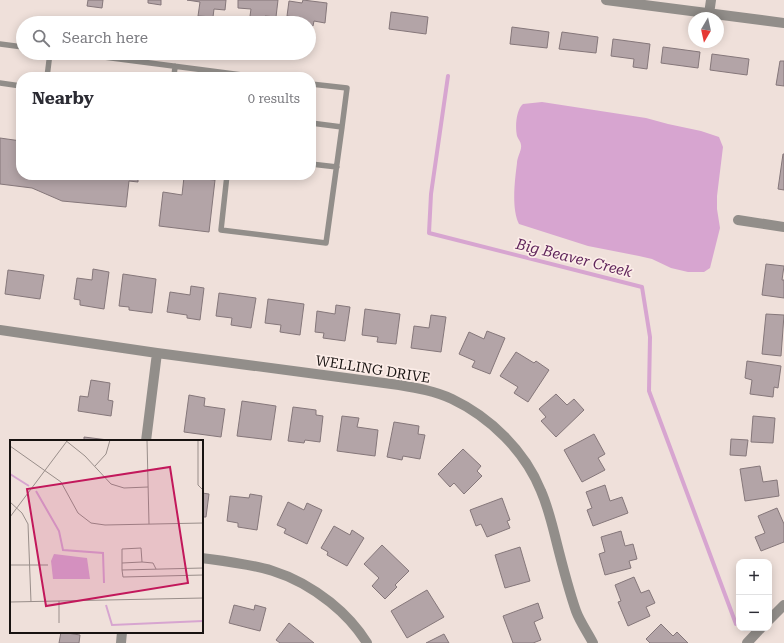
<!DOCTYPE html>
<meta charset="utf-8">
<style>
body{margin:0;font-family:"Roboto Serif",serif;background:#f7f7f7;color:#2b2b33}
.controls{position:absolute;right:12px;bottom:12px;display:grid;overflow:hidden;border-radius:8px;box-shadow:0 2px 10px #0003}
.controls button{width:36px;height:36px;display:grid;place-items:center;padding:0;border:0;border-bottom:1px solid #e1e1e2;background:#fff;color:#2b2b33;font:20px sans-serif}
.compass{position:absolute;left:688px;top:12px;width:36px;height:36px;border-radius:50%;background:#fff;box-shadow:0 2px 10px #0003;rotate:189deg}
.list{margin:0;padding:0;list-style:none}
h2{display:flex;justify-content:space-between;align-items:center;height:52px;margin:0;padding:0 16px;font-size:17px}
h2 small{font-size:13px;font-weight:400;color:#7c7c81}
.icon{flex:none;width:22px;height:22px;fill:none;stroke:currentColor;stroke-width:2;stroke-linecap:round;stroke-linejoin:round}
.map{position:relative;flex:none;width:784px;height:643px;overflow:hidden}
.search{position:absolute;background:#fff;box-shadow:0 2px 10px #0003;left:16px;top:16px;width:300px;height:44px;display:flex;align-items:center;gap:10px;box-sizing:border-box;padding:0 14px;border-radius:22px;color:#7c7c81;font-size:15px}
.panel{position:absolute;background:#fff;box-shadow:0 2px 10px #0003;left:16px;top:72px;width:300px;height:108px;border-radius:16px}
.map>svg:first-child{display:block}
.water{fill:#d7a5d0}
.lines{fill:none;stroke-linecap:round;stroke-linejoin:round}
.stream{stroke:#d7a5d0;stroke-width:4}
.building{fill:#b3a4a7;stroke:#85777a}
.service{stroke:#928e8a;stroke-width:5.5}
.minor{stroke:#928e8a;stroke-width:10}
.labels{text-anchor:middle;stroke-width:3.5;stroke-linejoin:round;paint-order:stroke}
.street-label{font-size:14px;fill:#181311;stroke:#fcede8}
.water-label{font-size:15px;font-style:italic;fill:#60255b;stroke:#fcede8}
.inset-river{fill:none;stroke:#d7a5d0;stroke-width:2}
.inset-road{fill:none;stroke:#998e8a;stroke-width:1}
.view{fill:#c2185b;fill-opacity:0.15;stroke:#c2185b;stroke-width:2}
.inset-edge{fill:none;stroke:#181311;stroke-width:2}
</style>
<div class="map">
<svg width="784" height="643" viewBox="0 0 784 643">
<rect width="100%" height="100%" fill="#efe0da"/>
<path class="water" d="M542,102l104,16 22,6 33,7 18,6 4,10 -6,49v13l3,19 -10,40 -6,4h-16l-17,-4 -19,-9 -13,-3 -51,-10 -69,-22c-8,-16 -4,-45 -2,-61 0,-6 5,-13 4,-18 0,-3 -3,-6 -4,-9 -2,-9 -1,-26 6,-32z"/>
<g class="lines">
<path class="stream" d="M448,76l-17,118 -2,39 213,54 8,50 -1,54 87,233"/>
</g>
<path class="building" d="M88,0h15l-1,8 -15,-2z
M148,0h13v5l-13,-2z
M187,0h39l-1,10 -11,-1 -1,8 -15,-1 2,-14z
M238,0h40l-2,17 -11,-1 -1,7h-15l2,-14 -13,-1z
M303,0l24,3 -2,20 -11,-2 -1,5h-4v-3h-8v-5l-14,-2 2,-15 13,2z
M391,12l37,5 -2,17 -37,-5z
M512,27l37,5 -2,16 -37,-4z
M562,32l36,5 -2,16 -37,-4z
M613,39l37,5 -3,25 -14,-2 1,-8 -23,-3z
M663,47l37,5 -2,16 -37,-5z
M712,54l37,5 -2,16 -37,-5z
M780,61h4v25l-8,-1z
M0,138l21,3v34h117v7l-9,-1 -3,26 -64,-6 -30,-13 -32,-4z
M783,154h1v36l-6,-1z
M184,177l31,3 -6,52 -50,-6 4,-34 19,3z
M766,264l18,2 -2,14h2v18l-22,-3z
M93,269l16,3 -5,37 -24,-4v-5l-6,-1 3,-21 15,2z
M8,270l36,5 -4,24 -35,-5z
M123,274l33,5 -4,34 -23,-3v-3l-10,-1z
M191,286l13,2 -4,32 -13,-2v-3l-20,-3 3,-20 20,3z
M219,293l37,5 -5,30 -20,-3 1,-7 -16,-2z
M268,299l36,5 -4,31 -20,-3 1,-7 -16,-2z
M336,305l14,2 -5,34 -22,-3 1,-5 -9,-1 2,-21 18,3z
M365,309l35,5 -4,30 -19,-2 1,-5 -16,-2z
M766,314l18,1 -3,41 -19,-2z
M431,315l15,2 -5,35 -30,-4 3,-22 15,2z
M487,331l18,7 -15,36 -18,-7 3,-6 -16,-7 10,-22 15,7z
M516,352l18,11 2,-2 13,9 -21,32 -14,-9 4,-6 -18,-11z
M747,361l34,5 -3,22 -4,-1 -1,10 -23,-3 2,-14 -7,-2z
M91,380l19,3 -2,17 5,1 -2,15 -33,-5 2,-15 8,1z
M556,394l11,11 7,-6 10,11 -28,27 -15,-16 5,-4 -7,-8z
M189,395l16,3 -1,8 21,3 -4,28 -37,-5z
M242,401l34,5 -5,34 -34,-4z
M293,407l23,3v5l7,1 -3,26 -15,-2 -1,3 -16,-2z
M342,416l17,2 -2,9 21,3 -3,26 -38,-5z
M753,416l22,2 -2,25 -22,-1z
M394,422l25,4 -1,8 7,1 -5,24 -17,-3 -1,4 -15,-3z
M594,434l11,20 -7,4 7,12 -23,12 -18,-32z
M84,437l24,3v1h-24z
M731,439l17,1 -2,16 -16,-1z
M463,449l18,17 -4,5 5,5 -18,18 -10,-11 -4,4 -12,-13z
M760,466l3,16 14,-2 2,16 -34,5 -5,-32z
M605,485l5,16 12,-4 6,16 -35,13 -6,-16 5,-2 -6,-16z
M202,493l7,1 -3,23h-4z
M250,494l12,2 -5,34 -19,-3v-4l-11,-2 3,-25 19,2z
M502,498l8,22 -3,1 3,7 -23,9 -6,-13 -5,2 -6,-16z
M288,502l16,8 3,-7 15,7 -15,34 -23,-11 2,-4 -9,-4z
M777,508l7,16v18l-23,9 -6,-14 10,-4 -7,-17z
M334,526l16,9 2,-5 12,8 -17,28 -20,-11 1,-3 -7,-4z
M621,531l4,15 8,-2 4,15 -8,2 2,7 -26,7 -6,-21 6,-2 -4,-15z
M382,545l27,26 -14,14 2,2 -12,12 -13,-13 7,-8 -15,-14z
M520,547l10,34 -25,7 -10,-33z
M634,577l7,16 8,-3 6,13 -9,4 4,9 -22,10 -10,-24 3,-1 -6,-16z
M427,590l17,27 -37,21 -16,-27z
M538,603l5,15 -9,4 7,18 -8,3h-20l-10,-27z
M234,605l20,5 1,-5 11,3 -6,23 -31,-8z
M289,623l25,20h-34l-4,-3z
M661,624l12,12 4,-4 11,11h-38l-4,-4z
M61,632l19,3 -1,8h-20z
M444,634l5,9h-23z"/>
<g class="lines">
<path class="service" d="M0,44l23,3
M73,53l185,24
M47,77l3,-24
M174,77l1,-11
M0,83l21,3
M311,84l36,4 -5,39 -31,-4
M311,164l26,3
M227,175l-6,55 105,13 16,-116"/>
<path class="minor" d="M606,0l178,23
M709,14l2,-14
M738,220l46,7
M0,330l157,23 242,32c18,3 36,6 53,14 38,18 73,52 89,92 7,16 11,33 15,49 6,24 12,48 20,71 4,11 12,22 17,32
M146,441l11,-88
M202,558c52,7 85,10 128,44 15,12 27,25 37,41
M769,620l15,-15
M121,643l1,-11
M747,643l14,-15"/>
</g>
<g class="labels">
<g class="street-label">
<text transform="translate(373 369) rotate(9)" y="5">WELLING DRIVE</text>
</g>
<g class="water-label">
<text transform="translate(574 258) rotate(14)" y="5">Big Beaver Creek</text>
</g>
</g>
<g transform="translate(10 440)">
<rect width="193" height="193" fill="#efe0da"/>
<path d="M44,114l33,4 3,21h-37l-2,-18z" fill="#d7a5d0"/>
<path class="inset-river" d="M0,34l19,12M26,51l23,40 4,19 40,3 1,30M96,165l6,20 91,-4"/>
<path class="inset-road" d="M55,0l20,16 26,28 13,4 24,-1M137,0l2,84M188,0v45l5,5M0,6l51,36 17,31 13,10 14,2 98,-2M85,26l11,-12 4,-14M0,62l12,11 6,11 3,78M0,77l57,-76M132,122l11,1 3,6M112,123l20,-1 -1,-14 -19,1v21M0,125h38M193,128l-81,2 1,7 80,-2M49,161v22M0,162l193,-4"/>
<path class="view" d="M160,27l18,116 -142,23 -19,-117z"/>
<rect width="193" height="193" class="inset-edge"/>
</g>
</svg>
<div class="controls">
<button>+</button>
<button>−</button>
</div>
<svg class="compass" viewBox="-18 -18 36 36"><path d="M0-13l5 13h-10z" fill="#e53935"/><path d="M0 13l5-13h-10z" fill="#7c7c81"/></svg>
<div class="search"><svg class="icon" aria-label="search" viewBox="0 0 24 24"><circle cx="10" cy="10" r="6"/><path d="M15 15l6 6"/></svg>Search here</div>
<section class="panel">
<h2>Nearby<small>0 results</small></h2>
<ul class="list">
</ul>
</section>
</div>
